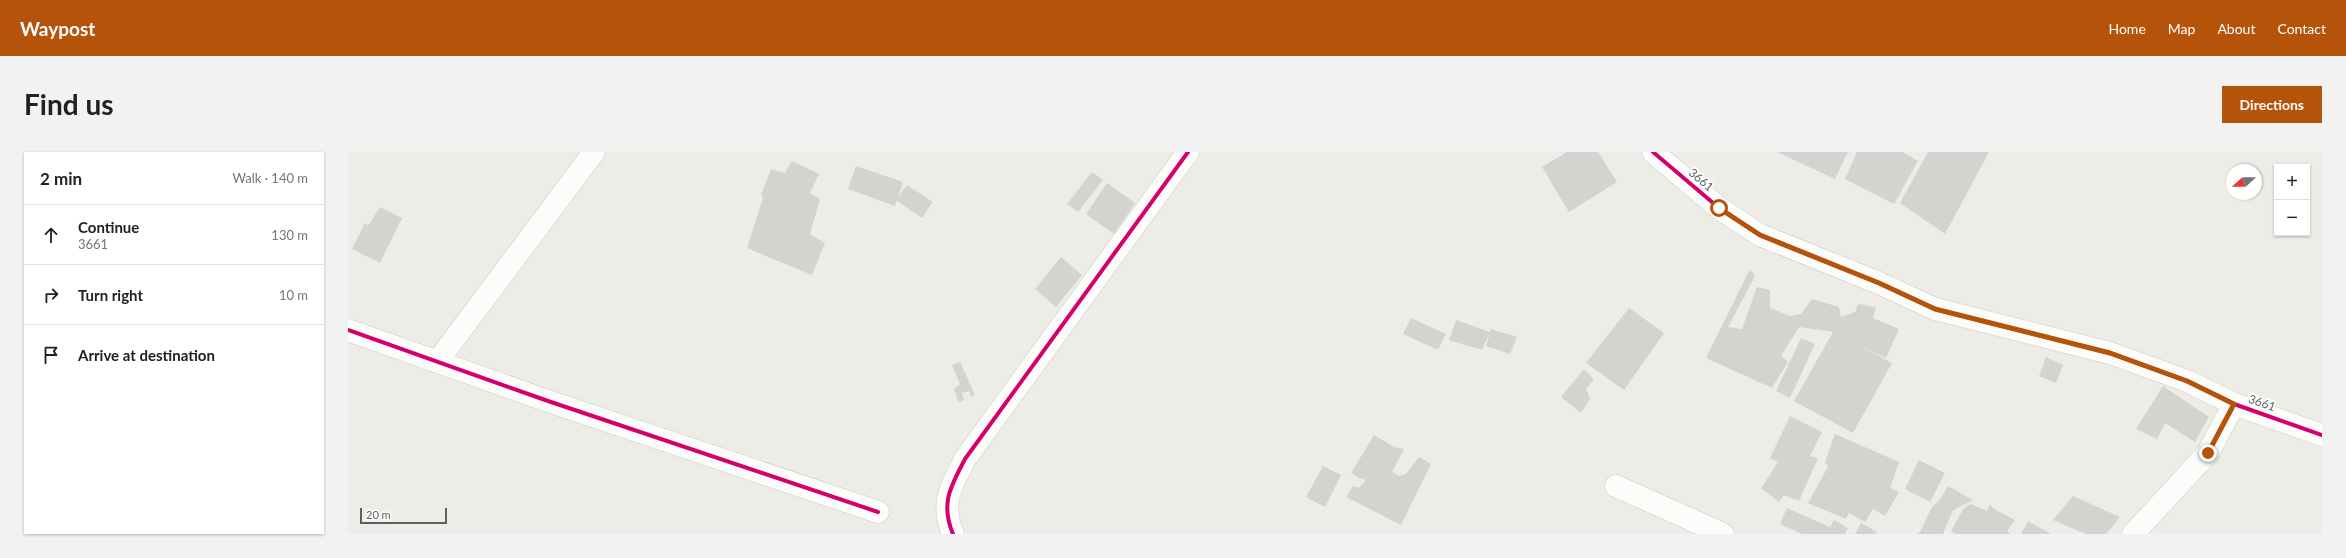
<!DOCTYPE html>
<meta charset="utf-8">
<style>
body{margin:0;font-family:Lato,sans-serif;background:#f2f2f2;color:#202124}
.controls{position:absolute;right:12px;top:12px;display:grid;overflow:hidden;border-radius:0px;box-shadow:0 1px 3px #0004}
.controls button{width:36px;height:36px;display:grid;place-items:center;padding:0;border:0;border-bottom:1px solid #e0e0e0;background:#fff;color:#202124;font:20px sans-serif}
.compass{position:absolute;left:1878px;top:12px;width:36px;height:36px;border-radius:50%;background:#fff;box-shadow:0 1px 3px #0004;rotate:249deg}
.scale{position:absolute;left:12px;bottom:10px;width:87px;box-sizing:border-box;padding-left:4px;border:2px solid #5d6065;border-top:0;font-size:11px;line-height:14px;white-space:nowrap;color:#5d6065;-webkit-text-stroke:3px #fff;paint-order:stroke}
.stop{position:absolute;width:12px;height:12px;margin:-9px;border:3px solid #b45309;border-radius:50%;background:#fff}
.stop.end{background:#b45309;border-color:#fff;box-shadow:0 1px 4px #0008}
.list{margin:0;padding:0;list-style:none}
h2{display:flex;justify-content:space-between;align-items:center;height:52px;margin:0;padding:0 16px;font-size:17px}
h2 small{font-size:13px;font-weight:400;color:#757577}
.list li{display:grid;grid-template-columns:26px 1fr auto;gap:12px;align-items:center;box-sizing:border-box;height:60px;padding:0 16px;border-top:1px solid #e0e0e0}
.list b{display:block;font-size:15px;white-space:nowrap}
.list p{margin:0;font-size:13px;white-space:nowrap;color:#757577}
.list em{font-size:13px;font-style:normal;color:#757577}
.icon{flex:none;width:22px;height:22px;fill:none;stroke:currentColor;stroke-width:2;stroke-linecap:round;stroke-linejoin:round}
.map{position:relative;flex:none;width:1974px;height:382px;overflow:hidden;border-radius:0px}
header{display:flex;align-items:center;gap:24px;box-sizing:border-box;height:56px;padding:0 20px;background:#b45309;color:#fff}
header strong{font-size:19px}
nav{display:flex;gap:22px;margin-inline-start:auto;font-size:14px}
.intro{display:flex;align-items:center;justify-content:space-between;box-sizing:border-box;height:96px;padding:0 24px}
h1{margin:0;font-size:28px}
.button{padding:10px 18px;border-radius:0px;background:#b45309;color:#fff;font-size:14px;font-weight:700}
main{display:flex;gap:24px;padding:0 24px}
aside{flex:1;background:#fff;border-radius:0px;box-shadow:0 1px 3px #0004}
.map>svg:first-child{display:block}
.building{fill:#d3d3d0}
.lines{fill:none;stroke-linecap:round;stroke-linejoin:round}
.minor-casing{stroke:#c9c9c8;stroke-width:23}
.minor{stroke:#fcfcfb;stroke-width:22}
.cycleway-casing{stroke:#fff;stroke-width:6}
.cycleway{stroke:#d6006c;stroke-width:4}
.route{stroke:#b45309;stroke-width:5}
.labels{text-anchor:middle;stroke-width:4;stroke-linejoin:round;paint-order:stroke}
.street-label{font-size:12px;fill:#5d6065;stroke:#fff}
</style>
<header>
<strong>Waypost</strong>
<nav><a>Home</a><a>Map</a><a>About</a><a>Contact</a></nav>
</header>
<div class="intro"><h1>Find us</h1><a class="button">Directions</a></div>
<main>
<aside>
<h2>2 min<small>Walk · 140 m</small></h2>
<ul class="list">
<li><svg class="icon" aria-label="ahead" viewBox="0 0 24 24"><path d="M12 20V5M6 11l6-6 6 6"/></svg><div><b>Continue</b><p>3661</p></div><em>130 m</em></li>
<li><svg class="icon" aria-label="right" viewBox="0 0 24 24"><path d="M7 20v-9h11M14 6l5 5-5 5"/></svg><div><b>Turn right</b></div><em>10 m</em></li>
<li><svg class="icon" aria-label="arrive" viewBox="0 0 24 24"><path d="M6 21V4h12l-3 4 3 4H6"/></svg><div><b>Arrive at destination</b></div></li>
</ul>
</aside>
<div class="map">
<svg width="1974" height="382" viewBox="0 0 1974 382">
<rect width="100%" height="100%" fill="#edece7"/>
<path class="building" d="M1219,0h31l19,30 -48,30 -27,-45z
M1429,0h71l-13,27z
M1509,0h45l16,9 -24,43 -49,-25z
M1580,0h61l-44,82 -45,-31z
M444,9l27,13 -9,19 10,6 -10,35 15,9 -13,32 -65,-27 16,-50 -2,-3 10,-26 14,4z
M508,14l47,16 -8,24 -47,-17z
M744,20l11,8 -25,32 -11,-8z
M759,31l28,20 -21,31 -28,-20z
M559,33l26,17 -11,16 -26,-18z
M32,55l22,11 -22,45 -28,-14 13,-26 3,3z
M713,105l21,18 -26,32 -21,-18z
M1402,117l5,7 -27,51 14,2 15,-42 13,3v18l20,8 11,-2 11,-15 27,8 2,10 14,-5 3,-8 18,3 -3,11 26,11 -13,29 -24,-11 30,16 -39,70 -59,-32 39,-69 -34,-5 -18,29 7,6 -16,26 -66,-30z
M1281,156l35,25 -40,57 -38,-27z
M1063,166l35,16 -8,16 -35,-16z
M1108,168l34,12 -8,18 -33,-10z
M1143,177l26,8 -7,17 -24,-8z
M1453,186l14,6 -25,54 -14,-7z
M1698,205l17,8 -7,18 -17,-7z
M612,210l15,33 -4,2 -2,-6 -7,2 2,7 -5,3 -5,-14 6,-5 -8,-19z
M1236,217l10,10 -8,10 4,10 -9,14 -20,-16z
M1815,234l46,31 -14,25 -30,-19 -8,16 -21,-10z
M1442,264l32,16 -12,24 8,2 -19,43 -15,-6 -5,7 -18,-14 17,-26 -8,-4z
M1487,282l64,28 -9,26 9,4 -14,24 -12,-7 -8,13 -16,-9 -3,6 -38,-16 20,-36 -3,-5z
M1026,283l20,12 10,2 -12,23 7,4 7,-2 13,-17 12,7 -30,61 -55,-28 7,-11 5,2 7,-6 -1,-4 -4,1 -9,-6z
M1571,308l26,13 -15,29 -25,-13z
M975,314l18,9 -16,32 -19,-10z
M1600,334l25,14 -20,10 -10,24h-27l4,-2 12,-25 7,-6z
M1725,344l47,21 -14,17h-20l-33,-14z
M1623,352l16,7 3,-7 4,5 21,11 -8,11 4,3h-56l-4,-3 13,-23z
M1439,356l43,19 -2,4 6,-11 14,8 -3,6h-43l-22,-10z
M1680,369l23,13h-30z
M1513,371l16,9 -1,2h-21z"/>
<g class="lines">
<g class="minor-casing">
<path id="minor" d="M1305,0l66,56 41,27 119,48 56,26 175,44 77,28 47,23 88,31
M0,178l200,71 330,111
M89,210l157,-210
M1268,334l107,48
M605,382c-13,-31 -2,-48 12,-75l223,-307
M1785,382l75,-81 26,-49"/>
</g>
<use href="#minor" class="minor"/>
<g class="cycleway-casing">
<path id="cycleway" d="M1305,0l66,56 41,27 119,48 56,26 175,44 77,28 47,23 88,31
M0,178l200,71 330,111
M605,382c-13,-31 -2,-48 12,-75l223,-307"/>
</g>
<use href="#cycleway" class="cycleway"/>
</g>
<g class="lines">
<path class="route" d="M1371,56l41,27 119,48 56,26 175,44 77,28 47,23 -26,49"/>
</g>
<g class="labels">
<g class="street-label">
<text transform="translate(1353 28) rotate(40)" y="4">3661</text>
<text transform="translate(1914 251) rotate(19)" y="4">3661</text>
</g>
</g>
</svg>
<div class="controls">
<button>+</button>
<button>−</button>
</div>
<svg class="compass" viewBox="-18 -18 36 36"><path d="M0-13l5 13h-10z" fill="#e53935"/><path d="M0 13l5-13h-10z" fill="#757577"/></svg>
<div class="scale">20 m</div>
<div class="stop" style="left:1371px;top:56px"></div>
<div class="stop end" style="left:1860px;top:301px"></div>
</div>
</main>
